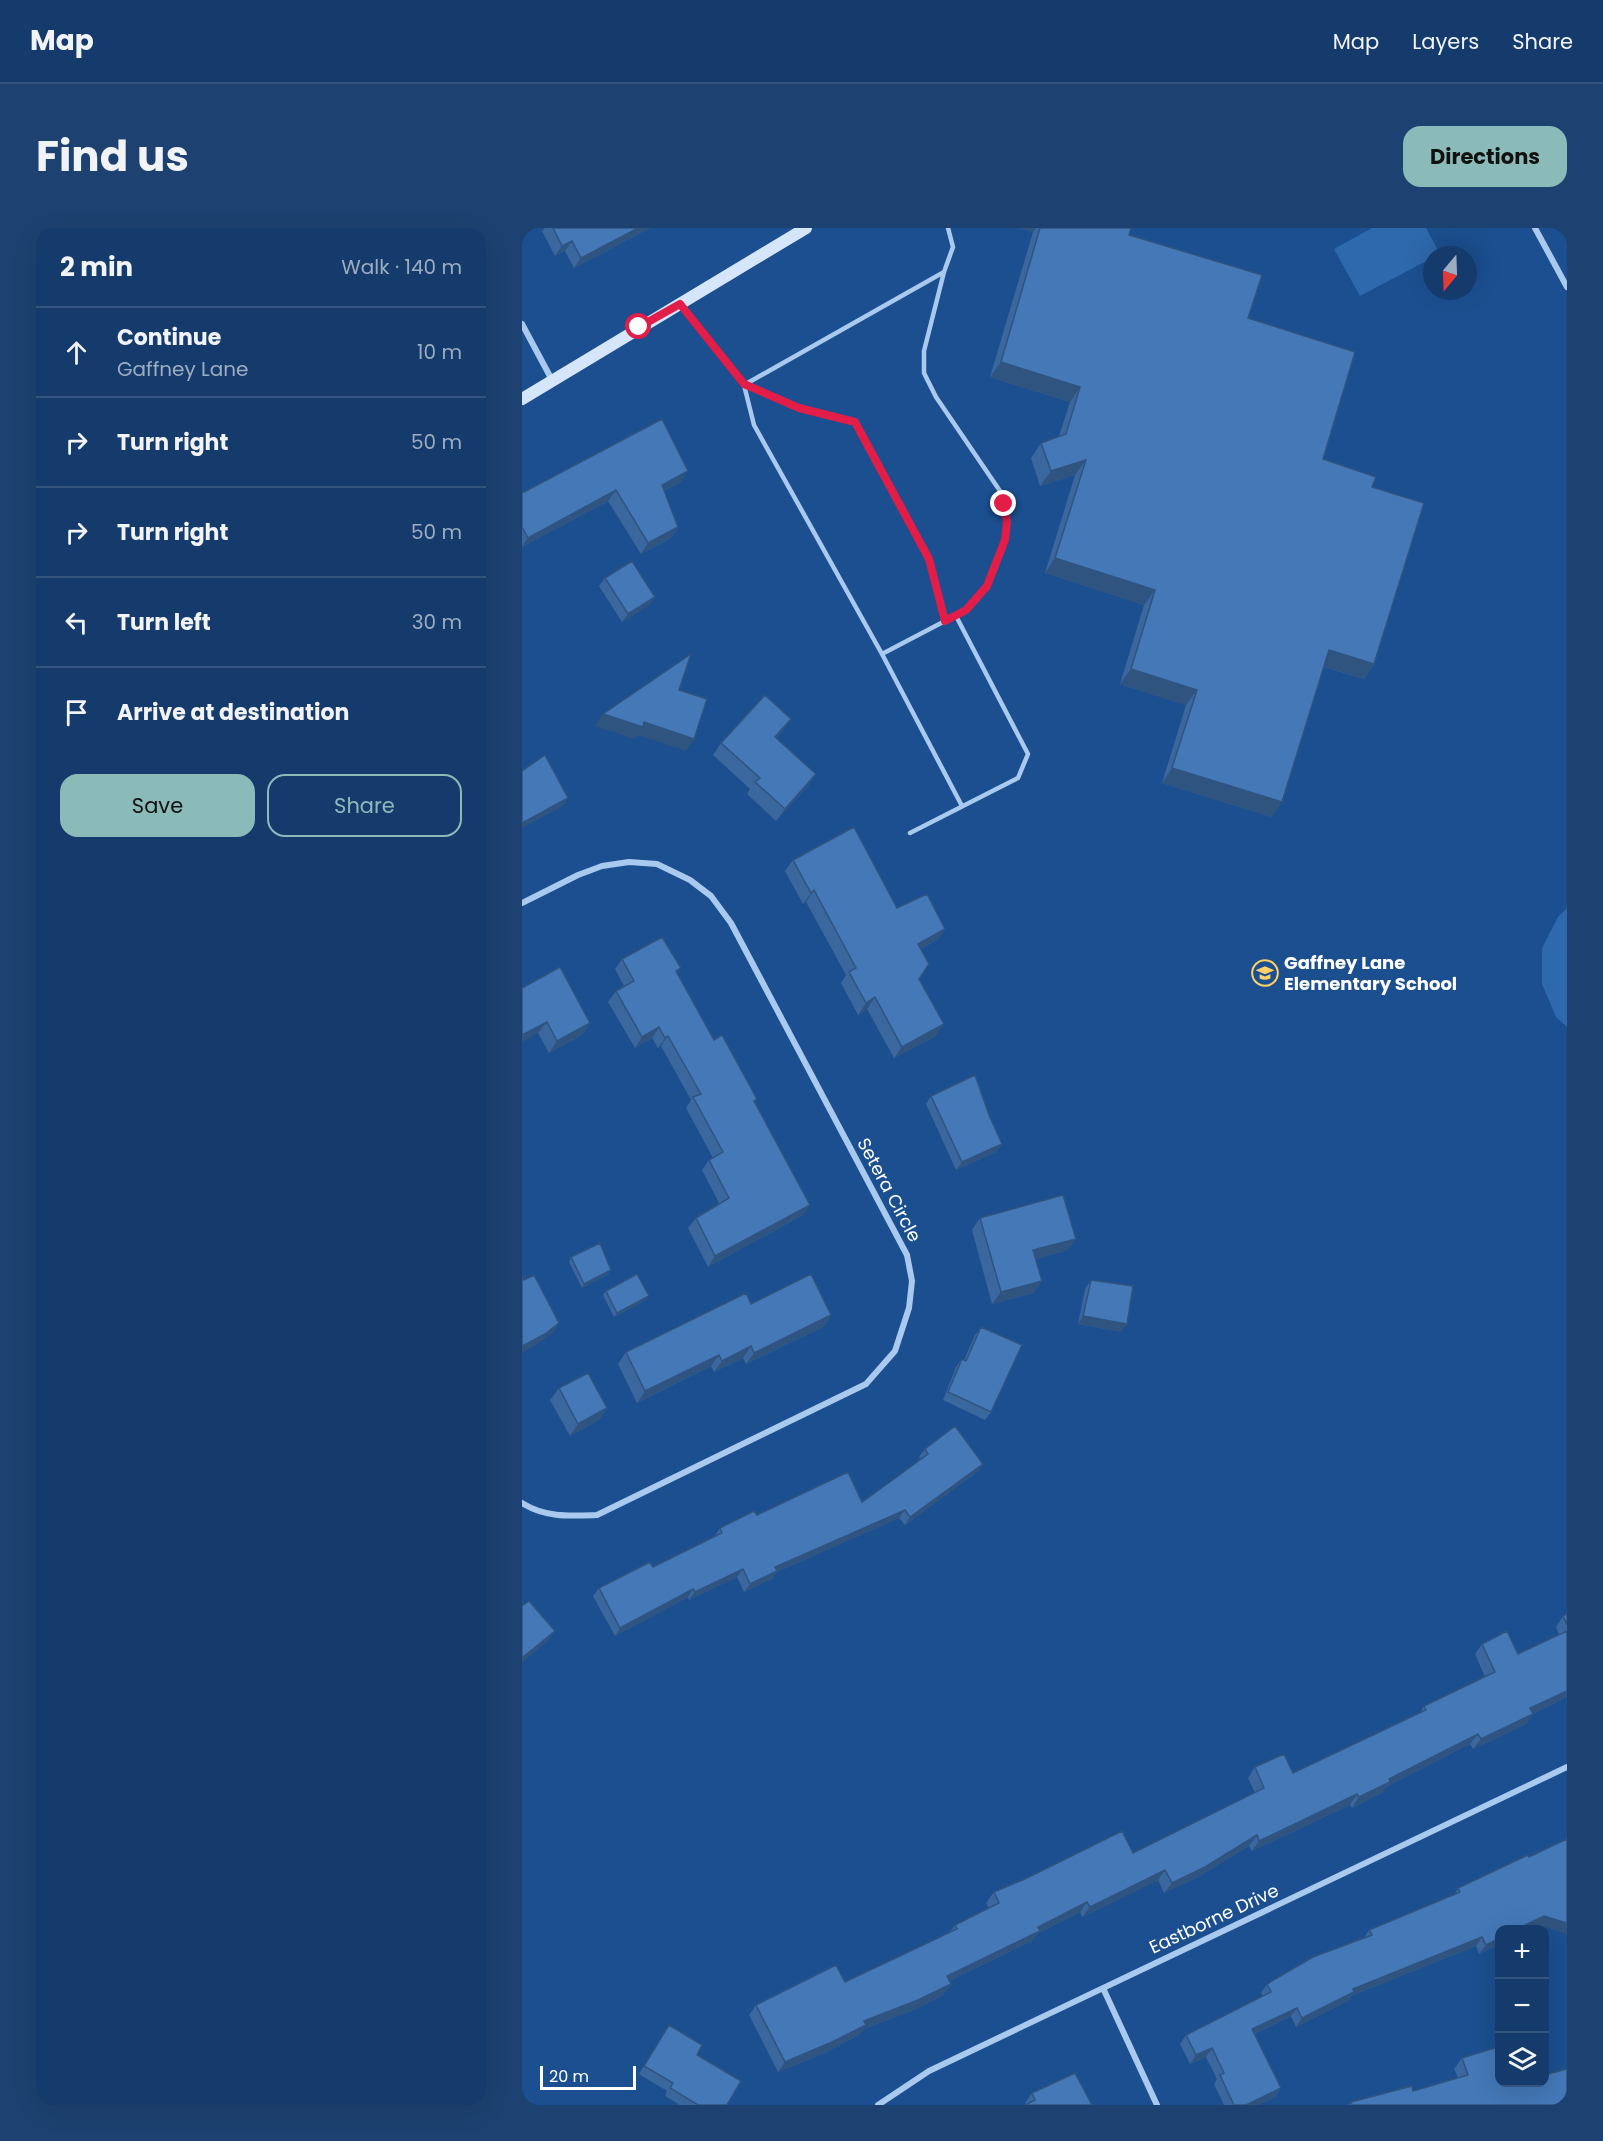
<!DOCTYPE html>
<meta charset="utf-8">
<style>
body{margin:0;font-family:Poppins,sans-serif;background:#1d4271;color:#f1f3f6}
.controls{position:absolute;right:18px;bottom:18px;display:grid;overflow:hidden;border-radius:12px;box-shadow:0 6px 24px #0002}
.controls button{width:54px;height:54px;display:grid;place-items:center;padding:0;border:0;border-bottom:2px solid #33557e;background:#143b6b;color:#f1f3f6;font:30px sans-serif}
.compass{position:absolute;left:901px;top:18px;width:54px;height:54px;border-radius:50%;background:#143b6b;box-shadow:0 6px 24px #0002;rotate:199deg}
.scale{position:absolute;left:18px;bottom:15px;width:96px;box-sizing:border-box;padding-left:6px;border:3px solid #fff;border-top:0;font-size:16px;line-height:21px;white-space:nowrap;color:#fff;-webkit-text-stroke:4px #1b4f8f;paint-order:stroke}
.stop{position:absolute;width:18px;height:18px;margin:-14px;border:4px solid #e11d48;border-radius:50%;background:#fff}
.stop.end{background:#e11d48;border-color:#fff;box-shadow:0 2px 6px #0008}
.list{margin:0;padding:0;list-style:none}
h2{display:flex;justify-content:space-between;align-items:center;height:78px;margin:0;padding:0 24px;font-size:26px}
h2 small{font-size:20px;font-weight:400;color:#9dadc1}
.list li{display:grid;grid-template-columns:39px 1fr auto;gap:18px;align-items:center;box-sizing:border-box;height:90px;padding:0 24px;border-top:2px solid #33557e}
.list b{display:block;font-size:22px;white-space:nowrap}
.list p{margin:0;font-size:20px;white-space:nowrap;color:#9dadc1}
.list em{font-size:20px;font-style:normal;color:#9dadc1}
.actions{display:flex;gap:12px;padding:18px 24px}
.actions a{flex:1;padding:14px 0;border:2px solid #8bbbb9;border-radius:18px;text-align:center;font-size:21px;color:#8bbbb9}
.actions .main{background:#8bbbb9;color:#111}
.icon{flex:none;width:33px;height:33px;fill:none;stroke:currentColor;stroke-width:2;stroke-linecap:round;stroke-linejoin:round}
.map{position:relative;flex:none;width:1045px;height:1877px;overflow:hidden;border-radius:18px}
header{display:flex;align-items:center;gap:36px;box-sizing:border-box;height:84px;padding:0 30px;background:#143b6b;border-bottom:2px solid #33557e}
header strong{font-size:28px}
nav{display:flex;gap:33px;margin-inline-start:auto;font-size:21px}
.intro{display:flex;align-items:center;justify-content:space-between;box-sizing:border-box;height:144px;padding:0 36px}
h1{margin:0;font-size:42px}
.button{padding:15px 27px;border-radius:18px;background:#8bbbb9;color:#111;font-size:21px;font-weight:700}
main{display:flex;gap:36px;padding:0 36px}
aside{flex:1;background:#143b6b;border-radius:18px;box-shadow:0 6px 24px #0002}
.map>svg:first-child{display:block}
.green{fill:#2e69ad}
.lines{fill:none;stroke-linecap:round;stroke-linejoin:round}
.lane{stroke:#a9c9ee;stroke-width:4.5}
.street{stroke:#a9c9ee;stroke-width:6}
.secondary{stroke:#d6e6fa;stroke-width:12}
.wall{fill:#3a679d}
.shaded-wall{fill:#305480}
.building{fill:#4478b7;stroke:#305480;stroke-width:1.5}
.route{stroke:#e11d48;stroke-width:8}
.labels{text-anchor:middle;stroke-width:4.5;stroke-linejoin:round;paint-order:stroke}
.poi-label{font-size:18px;font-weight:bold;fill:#fff;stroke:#1b4f8f;text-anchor:start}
.street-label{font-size:18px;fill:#fff;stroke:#1b4f8f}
</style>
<header>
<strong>Map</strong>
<nav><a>Map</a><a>Layers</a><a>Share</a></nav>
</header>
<div class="intro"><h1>Find us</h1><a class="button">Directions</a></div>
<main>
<aside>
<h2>2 min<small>Walk · 140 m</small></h2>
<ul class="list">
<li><svg class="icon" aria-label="ahead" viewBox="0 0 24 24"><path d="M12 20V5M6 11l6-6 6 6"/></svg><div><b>Continue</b><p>Gaffney Lane</p></div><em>10 m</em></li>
<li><svg class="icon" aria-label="right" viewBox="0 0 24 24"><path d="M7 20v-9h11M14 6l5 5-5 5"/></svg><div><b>Turn right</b></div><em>50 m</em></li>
<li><svg class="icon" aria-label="right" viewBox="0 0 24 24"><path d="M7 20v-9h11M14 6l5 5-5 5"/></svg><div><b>Turn right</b></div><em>50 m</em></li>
<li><svg class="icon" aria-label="left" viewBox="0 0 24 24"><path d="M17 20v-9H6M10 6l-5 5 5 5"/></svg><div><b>Turn left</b></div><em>30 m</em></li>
<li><svg class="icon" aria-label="arrive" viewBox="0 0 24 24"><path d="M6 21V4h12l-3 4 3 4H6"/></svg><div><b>Arrive at destination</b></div></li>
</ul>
<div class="actions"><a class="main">Save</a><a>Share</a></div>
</aside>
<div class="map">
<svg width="1045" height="1877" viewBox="0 0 1045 1877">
<rect width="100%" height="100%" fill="#1b4f8f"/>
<path class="green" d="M850,0h54l14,26 -8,1v3l-72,38 -26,-47z
M1045,680v119l-11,-10 -14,-33v-36l16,-31z"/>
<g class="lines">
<path class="lane" d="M160,78l62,79 10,40 128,229 80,152
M222,157l55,23 56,14 74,137 16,62
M222,157l200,-113
M360,426l84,-44 21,-24 18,-46 2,-18 -7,-31 -64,-94 -12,-24v-22l20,-79 9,-25 -5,-19
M388,605l108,-55 10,-24 -72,-138"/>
<path class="street" d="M1013,0l32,59
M0,96l30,56
M0,675l56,-28 24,-9 27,-4 28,2 33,16 21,16 20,27 176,332 5,26 -3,27 -14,43 -29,33 -269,131c-27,1 -51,3 -75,-12
M581,1760l54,117
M356,1877l51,-34 638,-304"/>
<path class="secondary" d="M0,171l284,-171"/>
</g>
<path class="wall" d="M23,0h105l-76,40 -9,-17 -10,5 -13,-25z
M498,0h111l-2,7 119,83 75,141 49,28 2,177 -10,15 -40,-12 -52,150 -110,-34 24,-78 -66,-21 24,-79 -99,-32 30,-98 -35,11 -9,-28 10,-15 18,-7 11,-34 -80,-25 43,-145z
M159,254l-17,9 14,36 -7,11 -30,16 -33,-53 -86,46v-54z
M83,350l50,19 -6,8 -27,17 -23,-36z
M269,491l-15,19 40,36 -8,12 -32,35 -29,-27 3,-5 -37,-34 8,-12z
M271,632l152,69 -8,11 -16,9 -2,30 17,57 -42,22 -27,-49 -9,6 -17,-32 5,-8 -40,-73 -3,2 -18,-33z
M100,731l55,14 37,67 41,62 48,113 -95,52 -20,-39 8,-10 23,-15 -17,-33 7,-10 4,-2 -27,-50 5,-8 -30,-54 -3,2 -6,-10 -17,10 -27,-46 8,-11 8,-5 -9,-17z
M0,760l68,35 -8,12 -33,18 -11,-20z
M409,868l58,19 7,37 -40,18 -30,-66z
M458,990l88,32 -32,9 -2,34 -42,11 -20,-74z
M49,1029l40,13 -3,4 -26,14 -13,-26z
M569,1052l30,52 -43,-8 7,-35z
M84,1063l43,5 -3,4 -32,17 -11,-22z
M229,1076l80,11 -8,12 -77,37 -3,-6 -29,14 -3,-6 -74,37 -19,-39 8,-12z
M459,1099l10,85 -6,8 -42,-20 13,-33 6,-8 2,1 11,-25z
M37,1160l48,20 -8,12 -29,16 -20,-36z
M403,1221l58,15 -6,8 -72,53 -6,-7 -122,54 -5,7 -28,13 -7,-15 -48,23 -1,-3 -73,39 -22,-40 6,-8 54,-21 61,-30 6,-9 37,-13 105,-13 59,-43 -2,-2z
M1045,1386v83l-34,17 -7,10 -53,25 -3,-5 -84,43 -3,5 -31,16 -2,-3 -98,46 -3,-5 -51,31 -34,16 -6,-13 -76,37 -2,-5 -43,22 -5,7 -83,40 2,3 -8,11 -32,16 -47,18 -5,6 -34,18 -47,19 -29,-57 7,-10 89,-23 104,-49 6,-8 34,-17 -3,-5 8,-11 139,-39 122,-60 -7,-15 7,-11 38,6 127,-60 4,-7 61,-29 -10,-23 7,-10 36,10 41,-19 -3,-8 7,-11z
M936,1660l80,37 -38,4v15l-21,10 -3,-8 -125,50 -3,5 -52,26 -5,-11 -37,18 27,54 -6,9 -17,8h-34l-10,-21 3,-5 -11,-22 -16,7 -10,-20 6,-9 77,-39 -2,-3 6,-9 96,-45 6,-9 85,-35z
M147,1797l28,30 30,50h-47l-15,-9 2,-5 -28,-17z
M940,1830l48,27 57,20h-218l2,-3 62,-11 45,-13 -4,-9z
M510,1865l60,12h-66l-1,-2z"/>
<path class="shaded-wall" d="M116,0h12l-76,40 7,-10z
M498,0h16l-3,4z
M50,13l-7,10 -10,5 7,-10z
M479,134l79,25 -10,15 -80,-25z
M564,232l-11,15 -35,11 11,-15z
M166,243l-7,11 -27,14 8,-11z
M94,262l-8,11 -86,46v-1l6,-8z
M156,299l-7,11 -30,16 7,-11z
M533,330l100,32 -11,15 -99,-32z
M133,369l-6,8 -27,17 6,-8z
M807,422l45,14 -10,15 -45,-14z
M609,441l66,21 -11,15 -66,-21z
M81,486l41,8 50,17 -8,12 -48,-16 -3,4 -40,-13z
M269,491l-8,12 -16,18 8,-12z
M650,540l110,34 -10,15 -110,-34z
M294,546l-8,12 -32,35 9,-12z
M46,570l-5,8 -41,22v-5z
M292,662l-8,12 -3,2 8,-11z
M423,701l-8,11 -27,15 8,-11z
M353,769l-8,12 -9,6 8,-12z
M25,794l-9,11 -16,9v-7z
M68,795l-8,12 -33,18 8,-12z
M422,796l-8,12 -42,22 8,-11z
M137,799l-7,11 -17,10 7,-11z
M146,808l-7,10 -3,2 7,-10z
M480,916l-6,8 -40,18 6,-8z
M288,977l-7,10 -95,52 7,-11z
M554,1011l-8,11 -43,12 8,-12z
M89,1042l-3,4 -26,14 2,-4z
M520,1053l-8,12 -42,11 9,-12z
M127,1068l-3,4 -32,17 3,-4z
M309,1087l-8,12 -77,37 8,-11z
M561,1088l44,8 -6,8 -43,-8z
M37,1095l-6,10 -15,11 -16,9v-7z
M229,1118l-8,12 -29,14 8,-11z
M197,1127l-8,11 -74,37 8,-12z
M85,1180l-8,12 -29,16 8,-12z
M461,1236l-6,8 -72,53 5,-8z
M383,1282l-6,8 -122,54 -5,7 -28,13 6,-8 25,-17z
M221,1341l-6,8 -48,23 6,-8z
M171,1361l-5,8 -73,39 5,-8z
M33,1403l-8,11 -25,21v-5z
M1045,1463v6l-34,17 -7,10 -53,25 8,-10 49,-31z
M956,1506l-8,10 -84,43 -3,5 -31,16 7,-11 30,-18z
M835,1566l-7,11 -98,46 7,-10z
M735,1607l-8,11 -51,31 -34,16 8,-10z
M643,1642l-7,10 -76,37 8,-10z
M565,1674l-7,10 -43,22 -5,7 -93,45 8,-10 91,-49z
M1022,1688l23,7v11l-29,-9 -8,4h-13z
M960,1709l-6,9 -125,50 -3,5 -52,26 6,-9 51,-29z
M978,1710v6l-21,10 7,-9z
M429,1756l-8,11 -32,16 -47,18 -5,6 -34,18 -47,19 7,-10 79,-41z
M775,1780l-6,8 -46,22 7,-9z
M690,1820l-6,9 -16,7 6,-9z
M759,1860l-6,9 -17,8h-12z"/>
<path class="building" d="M31,0h85l-57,30 -9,-17 -10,5z
M518,0h91l-2,7 133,40 -14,43 107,34 -32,107 53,18 -4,10 52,16 -50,161 -45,-14 -47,152 -110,-34 25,-78 -66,-21 24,-79 -100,-32 31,-98 -35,11 -10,-28 25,-9 14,-47 -79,-25z
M140,191l26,52 -26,14 16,42 -30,16 -32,-53 -88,48 -6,-11v-34z
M110,333l23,36 -27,17 -23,-36z
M169,426l-12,36 28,9 -13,40 -50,-17 -1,5 -40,-13z
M243,467l26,24 -16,18 41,37 -31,35 -30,-27 5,-4 -39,-35z
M23,527l23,43 -46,25v-52z
M332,599l43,81 30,-14 18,35 -27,15 11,20 -10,15 25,45 -42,23 -27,-50 -9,6 -17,-31 7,-4 -42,-78 -3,3 -18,-33z
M140,709l19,31 -5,3 38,69 8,-5 35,64 -3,2 56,104 -95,51 -19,-38 33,-20 -20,-38 14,-8 -30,-55 8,-3 -33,-58 -3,2 -6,-11 -17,10 -26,-46 18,-10 -12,-22z
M38,739l30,56 -33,18 -10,-19 -25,13v-47z
M453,847l14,40 13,29 -40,18 -31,-66z
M541,967l13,44 -43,11 9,31 -41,11 -21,-74z
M78,1015l11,27 -27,14 -13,-27z
M115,1046l12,22 -32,17 -11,-22z
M289,1046l20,41 -77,38 -3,-7 -29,15 -3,-6 -74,36 -19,-39 120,-59 5,11z
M12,1047l25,48 -14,11 -23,12v-70l2,4z
M569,1052l42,6 -6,38 -44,-8z
M459,1099l41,18 -31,67 -43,-20 14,-33 4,2z
M66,1145l19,35 -29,16 -19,-36z
M433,1198l28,38 -73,53 -5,-7 -130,57 2,4 -27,13 -7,-15 -48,23 -2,-3 -73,39 -21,-40 51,-26 3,5 69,-34 -2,-5 34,-17 3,4 91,-43 14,30 66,-48 -3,-5z
M7,1373l26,30 -33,27v-52z
M1045,1386v11l-4,-9z
M985,1403l11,23 49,-23v60l-37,17 3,6 -52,25 -3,-5 -89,45 1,3 -31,15 -2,-3 -98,47 -2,-6 -52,32 -33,16 -7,-13 -75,37 -3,-5 -49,25 2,4 -93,45 4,8 -33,16 -54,21 2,4 -34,17 -47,20 -29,-57 80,-40 9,17 112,-53 -2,-4 44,-22 -5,-11 33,-14 95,-47 11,22 131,-65 -9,-21 29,-13 9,19 133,-63 -2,-4 71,-34 -13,-28z
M1045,1611v84l-23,-7 -27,13h-17v9l-14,7 -4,-8 -129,52 1,3 -52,26 -5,-10 -45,21 29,59 -35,17h-12l-14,-30 4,-2 -12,-25 -16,7 -10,-20 85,-43 -4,-8 46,-27 59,-22 -3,-5 91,-38 -2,-4 70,-33 1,2z
M147,1797l33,20 -5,10 44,26 -14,24h-29l-28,-17 3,-5 -29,-17z
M976,1819l2,5v30h9l1,3 8,-3h27v-7l22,-6v36h-215l-1,-3 61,-16 1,5 55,-16 -6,-17z
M553,1845l17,32h-67l10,-5 -3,-7z"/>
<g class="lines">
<path class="route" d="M117,99l41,-23 64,80 55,24 56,14 74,137 16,62 21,-11 21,-24 18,-46 2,-18 -3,-18"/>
</g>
<defs>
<g id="school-ring" transform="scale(1.35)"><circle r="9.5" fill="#1b4f8f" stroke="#ffd166" stroke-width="1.5"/><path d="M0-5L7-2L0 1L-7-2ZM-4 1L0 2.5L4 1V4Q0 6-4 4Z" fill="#ffd166"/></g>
</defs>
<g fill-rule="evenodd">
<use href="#school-ring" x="743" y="745"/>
</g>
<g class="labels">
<g class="poi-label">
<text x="762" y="741">Gaffney Lane<tspan x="762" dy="21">Elementary School</tspan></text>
</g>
<g class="street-label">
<text transform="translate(367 962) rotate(62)" y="6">Setera Circle</text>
<text transform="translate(692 1691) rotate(-25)" y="6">Eastborne Drive</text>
</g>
</g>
</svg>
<div class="controls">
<button>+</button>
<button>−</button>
<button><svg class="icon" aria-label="layers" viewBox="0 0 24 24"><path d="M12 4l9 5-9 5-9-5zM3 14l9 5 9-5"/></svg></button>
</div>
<svg class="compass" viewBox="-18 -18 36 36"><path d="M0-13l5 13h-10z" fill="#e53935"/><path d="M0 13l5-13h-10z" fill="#9dadc1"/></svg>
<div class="scale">20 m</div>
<div class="stop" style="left:117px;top:99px"></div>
<div class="stop end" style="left:482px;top:276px"></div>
</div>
</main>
